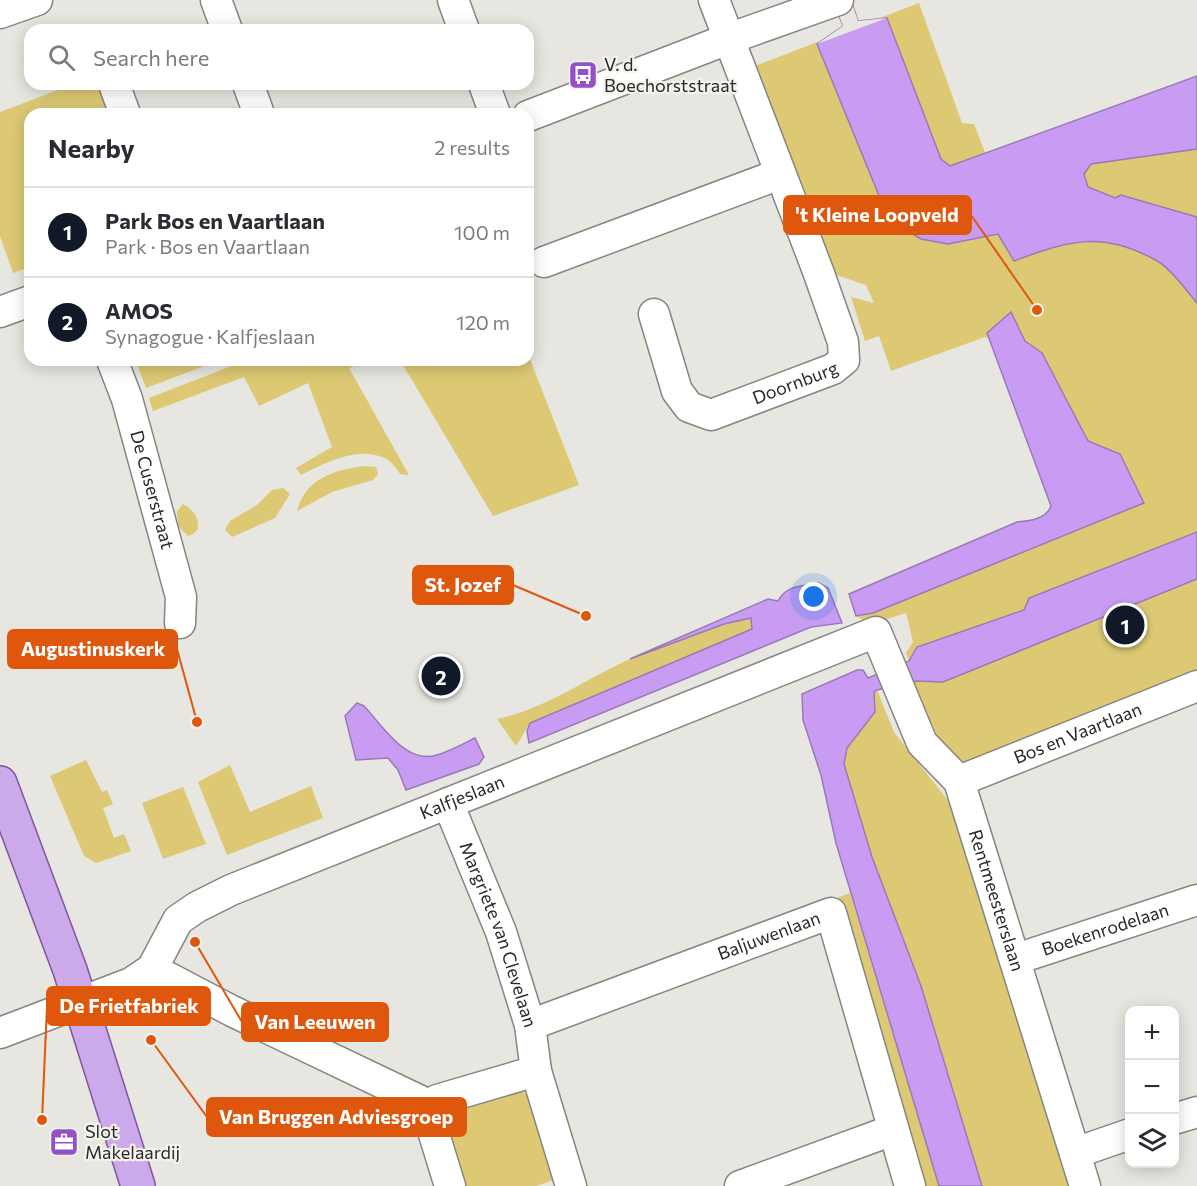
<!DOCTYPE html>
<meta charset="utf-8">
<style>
body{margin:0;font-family:Commissioner,sans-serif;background:#f7f7f7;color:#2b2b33}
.controls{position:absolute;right:18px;bottom:18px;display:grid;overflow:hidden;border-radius:12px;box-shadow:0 3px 15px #0003}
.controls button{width:54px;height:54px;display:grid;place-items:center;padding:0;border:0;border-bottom:2px solid #e1e1e2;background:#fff;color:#2b2b33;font:30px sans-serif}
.you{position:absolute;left:814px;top:597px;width:21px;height:21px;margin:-15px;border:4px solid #fff;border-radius:50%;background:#1a73e8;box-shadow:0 0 0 9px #1a73e833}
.badge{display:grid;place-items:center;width:39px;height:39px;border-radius:50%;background:#111827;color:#fff;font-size:20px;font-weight:700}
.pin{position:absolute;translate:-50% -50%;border:3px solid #fff;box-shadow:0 2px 6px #0006}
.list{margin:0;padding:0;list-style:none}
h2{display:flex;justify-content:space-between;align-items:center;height:78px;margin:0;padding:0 24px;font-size:26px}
h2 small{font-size:20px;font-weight:400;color:#7c7c81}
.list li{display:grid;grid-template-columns:39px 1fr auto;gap:18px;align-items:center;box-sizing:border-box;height:90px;padding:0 24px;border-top:2px solid #e1e1e2}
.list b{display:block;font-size:22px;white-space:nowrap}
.list p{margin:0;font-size:20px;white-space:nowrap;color:#7c7c81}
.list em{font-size:20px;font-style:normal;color:#7c7c81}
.icon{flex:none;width:33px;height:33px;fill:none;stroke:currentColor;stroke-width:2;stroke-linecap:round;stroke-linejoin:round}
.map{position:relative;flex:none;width:1197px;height:1186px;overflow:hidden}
.search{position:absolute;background:#fff;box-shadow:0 3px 15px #0003;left:24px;top:24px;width:510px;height:66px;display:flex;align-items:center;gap:15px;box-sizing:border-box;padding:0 21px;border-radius:18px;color:#7c7c81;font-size:22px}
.panel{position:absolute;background:#fff;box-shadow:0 3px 15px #0003;left:24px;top:108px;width:510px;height:258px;border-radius:18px}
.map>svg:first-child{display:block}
.green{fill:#ddc974}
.water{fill:#c99cf3;stroke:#997ab6;stroke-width:1.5}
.pier{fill:#e7e6e0}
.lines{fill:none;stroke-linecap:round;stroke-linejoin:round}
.minor-casing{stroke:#868580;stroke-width:33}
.major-casing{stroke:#7d569d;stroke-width:36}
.minor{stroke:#fff;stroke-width:30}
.major{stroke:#cca9ea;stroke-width:33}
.labels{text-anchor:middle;stroke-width:4.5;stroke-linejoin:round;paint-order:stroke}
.poi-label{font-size:18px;fill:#2a2927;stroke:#f4f3ed;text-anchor:start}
.street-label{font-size:18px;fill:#2a2927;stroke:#f4f3ed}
.leader{fill:none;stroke:#de570d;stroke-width:2}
.callout-dot{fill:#de570d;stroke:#f4f3ed;stroke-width:2}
.callout{fill:#de570d;stroke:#de570d;stroke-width:2}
.callout-label{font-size:20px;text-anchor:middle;font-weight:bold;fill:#fff}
</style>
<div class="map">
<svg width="1197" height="1186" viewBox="0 0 1197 1186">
<rect width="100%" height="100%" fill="#e7e6e0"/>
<path class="green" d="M919,3l43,120 12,1 12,31 -11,4 222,-28v414l-288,116 -3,-8 7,-11 -7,-29 -34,11 -16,-8 -1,-4 256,-105 -69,-154 -57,-16 -94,34 -12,-35 -14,5 -14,-44 23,6 -8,-18 -32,-11 -82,-207z
M74,84h23l11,30h-78v153l-17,6 -13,-37v-124z
M528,354l51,131 -86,31 -93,-156h128z
M146,360h68l1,2 -69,26 -9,-24z
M247,360h123l-21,8 60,107 -9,-1c-3,-4 -7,-11 -12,-14 -28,-16 -62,3 -87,15l-5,-7 36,-21 -24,-64 -49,23 -15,-29 -91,34 -4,-13z
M364,466l12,1 2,7 -5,6 -41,12 -35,19c9,-33 37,-41 67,-45z
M283,488l7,6 -15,24 -43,19 -7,-7 5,-9 27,-16 15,-15z
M183,504c13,6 24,27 5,32l-10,-10 -1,-15z
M1197,571v112l-216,86 -22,-9 -21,-23 -27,-58z
M751,617l2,12 -223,94 -14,23 -19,-27c48,-10 87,-39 131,-59 38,-19 82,-32 123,-43z
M877,690l17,42 63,80 117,374h-92l-61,-200 -49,-129 -28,-93 3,-16 28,-36 -1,-20z
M86,760l16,32 5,-2 6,14 -10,4 11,30 10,-4 7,17 -35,12 -12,-7 -34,-80z
M230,765l20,47 61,-26 12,32 -96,37 -29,-73z
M183,787l23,57 -43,15 -21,-56z
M850,893l89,293h-14l-84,-275 -2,-14z
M520,1091l12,6 25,82 -21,7h-72l-20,-61 7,-12z"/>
<path class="water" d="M833,0h18l7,21 29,-3 54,141 9,7 247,-90v73l-106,15 -7,10 4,13 27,11 6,-3 76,22v86c-11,-13 -24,-32 -38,-41 -55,-32 -89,-22 -145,-1l-16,-27 -50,10 -27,-5 -32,-19 -72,-176 26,-18z
M1011,312l14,29 17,12 46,88 32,13 24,49 -271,110 -17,3 -7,-22 168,-72c13,-1 29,-3 34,-16l-64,-173z
M1197,532v47l-254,103 -27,-1 -39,9 -3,2 1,20 -28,36 -3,16 28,93 49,129 61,200h-43l-103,-343 -15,-68 -18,-55 -1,-26 55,-24h6l5,8 41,-17 8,-14 107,-37 5,-12z
M819,583l9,5 14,35 -31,4 -282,116 -2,-12 3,-8 222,-94 -1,-11 -27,6 -94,35 138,-60 10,2c9,-17 24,-14 41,-18z
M357,703l7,3c18,19 42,59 73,49 13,-4 26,-11 38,-17l9,19 -5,7 -73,26 -8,-20 -10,-12 -32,2 -11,-44z"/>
<path class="pier" d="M833,0h18l7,21 29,-3 -70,26 26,-18z"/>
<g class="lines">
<g class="minor-casing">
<g id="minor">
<path d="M216,0l11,30"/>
<path d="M453,0l11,30"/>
<path d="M0,13l37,-13"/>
<path d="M114,84l11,30"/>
<path d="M248,84l11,30"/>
<path d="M484,84l11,30"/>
<path d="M528,116l200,-77 110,-39"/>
<path d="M544,262l236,-88"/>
<path d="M0,312l30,-11"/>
<path id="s1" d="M654,314l23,77 12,16 22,8 122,-46 11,-9 -1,-18 -25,-71 -104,-271"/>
<path id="s2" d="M112,360l15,39 54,198 -1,26"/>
<path id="s3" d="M959,781l238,-95"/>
<path id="s4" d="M448,803l53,129 29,93 6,46 35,115"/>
<path id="s5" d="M1016,959l181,-59"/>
<path d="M152,969l80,42 201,96"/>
<path id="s6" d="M530,1025l301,-112 79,273"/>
<path id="s7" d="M0,1033l131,-50 21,-14 26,-49 19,-13 34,-17 645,-258 46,111 37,38 126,405"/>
<path d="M1174,1119l23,-7"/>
<path d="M1075,1153l55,-19"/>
<path d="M450,1186l-21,-68 8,-18 99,-29"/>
<path d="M740,1186l153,-56"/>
</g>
</g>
<g class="major-casing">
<path id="major" d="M0,783l70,187 68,216"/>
</g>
<use href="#minor" class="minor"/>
<use href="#major" class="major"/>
</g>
<defs>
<g id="bus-square" transform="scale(1.5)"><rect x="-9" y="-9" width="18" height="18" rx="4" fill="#9251c6" stroke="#f4f3ed"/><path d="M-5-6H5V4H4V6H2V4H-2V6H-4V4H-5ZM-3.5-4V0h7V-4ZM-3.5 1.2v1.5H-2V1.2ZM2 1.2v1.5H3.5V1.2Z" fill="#fff"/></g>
<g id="office-square" transform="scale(1.5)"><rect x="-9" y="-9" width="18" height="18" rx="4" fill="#9251c6" stroke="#f4f3ed"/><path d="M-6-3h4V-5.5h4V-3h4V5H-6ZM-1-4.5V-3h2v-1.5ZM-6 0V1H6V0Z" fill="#fff"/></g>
</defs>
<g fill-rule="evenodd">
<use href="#bus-square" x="583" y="75"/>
<use href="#office-square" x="64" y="1142"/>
</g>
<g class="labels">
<g class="poi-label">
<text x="604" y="71">V. d.<tspan x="604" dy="21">Boechorststraat</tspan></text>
<text x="85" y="1138">Slot<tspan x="85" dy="21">Makelaardij</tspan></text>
</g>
<g class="street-label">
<text dy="6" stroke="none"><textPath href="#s1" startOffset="214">Doornburg</textPath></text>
<text dy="6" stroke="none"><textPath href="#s2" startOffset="136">De Cuserstraat</textPath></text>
<text dy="6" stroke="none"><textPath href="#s3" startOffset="128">Bos en Vaartlaan</textPath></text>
<text dy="6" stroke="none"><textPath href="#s7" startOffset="531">Kalfjeslaan</textPath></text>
<text dy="6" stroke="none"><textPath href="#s7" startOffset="1275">Rentmeesterslaan</textPath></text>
<text dy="6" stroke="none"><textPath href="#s5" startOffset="94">Boekenrodelaan</textPath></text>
<text dy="6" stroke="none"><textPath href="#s4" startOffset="141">Margriete van Clevelaan</textPath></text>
<text dy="6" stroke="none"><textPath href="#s6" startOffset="255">Baljuwenlaan</textPath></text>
</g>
</g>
<path class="leader" d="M1037 310L971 215M586 616L513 585M197 722L177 649M42 1120L47 1006M195 942L242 1022M151 1040L207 1117"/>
<g class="callout-dot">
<circle cx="1037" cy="310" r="6"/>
<circle cx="586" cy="616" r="6"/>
<circle cx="197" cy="722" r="6"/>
<circle cx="42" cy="1120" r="6"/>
<circle cx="195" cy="942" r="6"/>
<circle cx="151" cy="1040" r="6"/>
</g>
<g class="callout">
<rect x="784" y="196" width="187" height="38" rx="6"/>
<rect x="413" y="566" width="100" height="38" rx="6"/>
<rect x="8" y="630" width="169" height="38" rx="6"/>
<rect x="47" y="987" width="163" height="38" rx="6"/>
<rect x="242" y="1003" width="146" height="38" rx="6"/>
<rect x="207" y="1098" width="259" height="38" rx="6"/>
</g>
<g class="callout-label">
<text x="877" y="222">'t Kleine Loopveld</text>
<text x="463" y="592">St. Jozef</text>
<text x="93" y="656">Augustinuskerk</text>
<text x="129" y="1013">De Frietfabriek</text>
<text x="315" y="1029">Van Leeuwen</text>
<text x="336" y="1124">Van Bruggen Adviesgroep</text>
</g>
</svg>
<div class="controls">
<button>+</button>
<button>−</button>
<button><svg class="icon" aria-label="layers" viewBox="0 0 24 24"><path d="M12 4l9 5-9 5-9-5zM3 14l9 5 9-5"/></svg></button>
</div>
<div class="you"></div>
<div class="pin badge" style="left:1125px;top:625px">1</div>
<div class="pin badge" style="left:441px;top:676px">2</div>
<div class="search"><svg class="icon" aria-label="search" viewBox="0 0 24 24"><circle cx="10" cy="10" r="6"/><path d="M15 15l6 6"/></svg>Search here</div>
<section class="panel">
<h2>Nearby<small>2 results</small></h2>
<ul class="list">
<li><span class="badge">1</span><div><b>Park Bos en Vaartlaan</b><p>Park · Bos en Vaartlaan</p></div><em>100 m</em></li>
<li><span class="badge">2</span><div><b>AMOS</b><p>Synagogue · Kalfjeslaan</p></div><em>120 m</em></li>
</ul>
</section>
</div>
